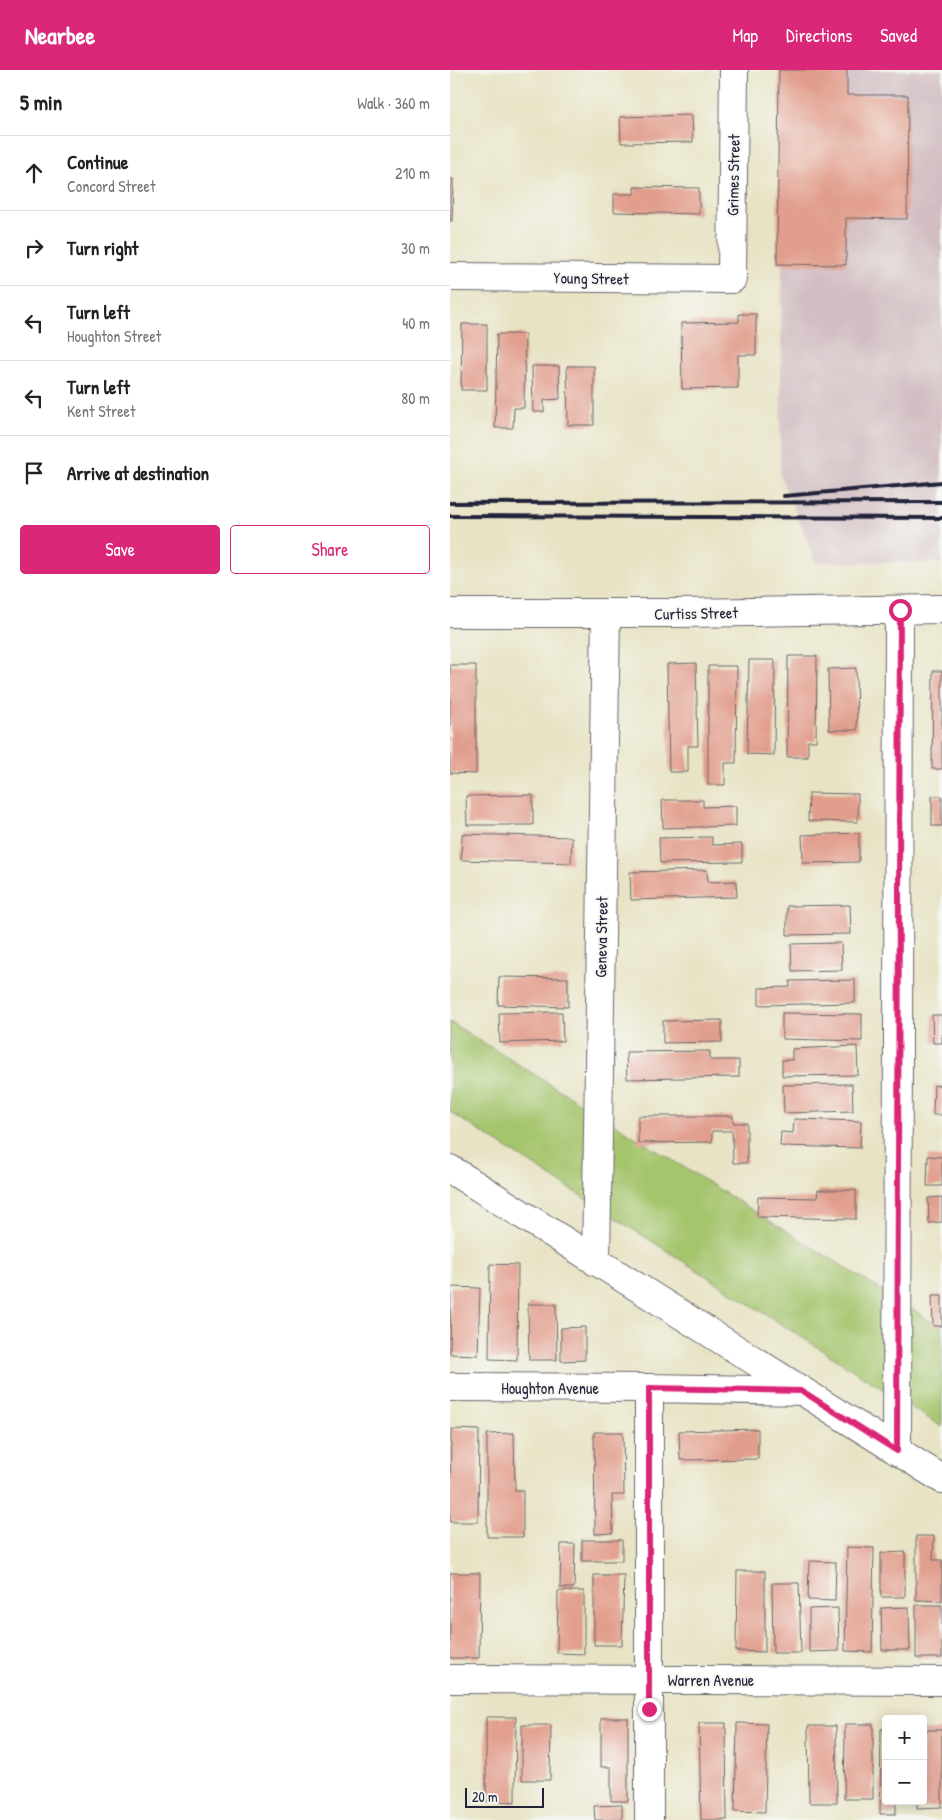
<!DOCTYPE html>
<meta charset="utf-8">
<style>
body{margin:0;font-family:"Patrick Hand",sans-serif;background:#f6f6f6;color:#222}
.controls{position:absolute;right:15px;bottom:15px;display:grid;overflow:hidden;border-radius:5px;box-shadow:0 2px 12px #0003}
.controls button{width:45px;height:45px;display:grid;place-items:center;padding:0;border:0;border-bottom:1px solid #e0e0e0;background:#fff;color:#222;font:25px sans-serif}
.scale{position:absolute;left:15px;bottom:12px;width:79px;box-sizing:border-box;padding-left:5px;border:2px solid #22223b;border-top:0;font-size:14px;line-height:18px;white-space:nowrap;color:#22223b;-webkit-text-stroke:4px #f6f6f2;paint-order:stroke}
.stop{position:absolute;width:15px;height:15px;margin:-11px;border:4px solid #db2777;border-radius:50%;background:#fff}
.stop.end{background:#db2777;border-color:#fff;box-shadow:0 1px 5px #0008}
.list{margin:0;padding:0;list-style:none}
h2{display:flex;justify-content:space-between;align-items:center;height:65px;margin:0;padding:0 20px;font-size:21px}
h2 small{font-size:16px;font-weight:400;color:#767676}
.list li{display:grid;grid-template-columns:32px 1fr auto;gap:15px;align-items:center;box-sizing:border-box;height:75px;padding:0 20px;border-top:1px solid #e0e0e0}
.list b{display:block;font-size:19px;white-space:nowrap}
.list p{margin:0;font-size:16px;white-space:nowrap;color:#767676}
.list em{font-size:16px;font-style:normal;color:#767676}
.actions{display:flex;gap:10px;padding:15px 20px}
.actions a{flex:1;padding:11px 0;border:1px solid #db2777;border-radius:5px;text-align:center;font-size:18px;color:#db2777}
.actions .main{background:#db2777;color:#fff}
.icon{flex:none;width:28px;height:28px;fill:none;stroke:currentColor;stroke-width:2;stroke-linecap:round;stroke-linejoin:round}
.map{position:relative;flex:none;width:492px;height:1750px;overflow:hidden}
header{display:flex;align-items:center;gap:30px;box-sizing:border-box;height:70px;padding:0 25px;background:#db2777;color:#fff}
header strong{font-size:24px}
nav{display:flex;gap:28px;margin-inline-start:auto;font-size:18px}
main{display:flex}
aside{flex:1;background:#fff}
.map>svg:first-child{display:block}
.industrial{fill:#d2bec2}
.green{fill:#a5c56d;stroke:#647454}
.building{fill:#e29e8d}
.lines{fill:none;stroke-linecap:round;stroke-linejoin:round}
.street-casing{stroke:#67666b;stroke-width:30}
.street{stroke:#fff;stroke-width:28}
.rail{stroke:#22223b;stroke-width:4}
.route{stroke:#db2777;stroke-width:6}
.labels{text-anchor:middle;stroke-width:4;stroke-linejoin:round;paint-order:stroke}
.street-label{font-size:16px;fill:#22223b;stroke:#f6f6f2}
</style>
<header>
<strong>Nearbee</strong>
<nav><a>Map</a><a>Directions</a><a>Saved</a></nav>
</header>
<main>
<aside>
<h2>5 min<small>Walk · 360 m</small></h2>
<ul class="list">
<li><svg class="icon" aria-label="ahead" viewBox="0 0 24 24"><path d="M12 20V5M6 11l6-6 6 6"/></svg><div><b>Continue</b><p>Concord Street</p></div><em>210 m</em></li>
<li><svg class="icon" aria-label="right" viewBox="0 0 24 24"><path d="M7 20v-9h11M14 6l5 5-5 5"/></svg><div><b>Turn right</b></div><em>30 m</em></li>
<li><svg class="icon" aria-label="left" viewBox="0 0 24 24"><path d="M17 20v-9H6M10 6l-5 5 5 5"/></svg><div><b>Turn left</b><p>Houghton Street</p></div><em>40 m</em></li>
<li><svg class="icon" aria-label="left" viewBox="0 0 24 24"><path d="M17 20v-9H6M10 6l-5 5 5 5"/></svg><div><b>Turn left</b><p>Kent Street</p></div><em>80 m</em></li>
<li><svg class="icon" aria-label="arrive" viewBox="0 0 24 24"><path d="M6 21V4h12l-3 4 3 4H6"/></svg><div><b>Arrive at destination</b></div></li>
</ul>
<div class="actions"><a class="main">Save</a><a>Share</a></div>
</aside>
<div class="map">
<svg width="492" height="1750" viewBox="0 0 492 1750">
<rect width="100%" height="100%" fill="#f6f6f2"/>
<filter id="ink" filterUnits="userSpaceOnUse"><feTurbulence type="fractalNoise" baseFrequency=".02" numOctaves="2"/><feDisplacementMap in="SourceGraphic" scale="10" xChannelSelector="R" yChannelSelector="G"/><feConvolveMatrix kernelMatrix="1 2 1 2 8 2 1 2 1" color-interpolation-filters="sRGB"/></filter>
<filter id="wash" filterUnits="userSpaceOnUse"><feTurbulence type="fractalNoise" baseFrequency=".0096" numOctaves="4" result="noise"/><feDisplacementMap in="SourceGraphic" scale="20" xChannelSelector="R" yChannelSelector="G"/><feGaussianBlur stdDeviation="1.12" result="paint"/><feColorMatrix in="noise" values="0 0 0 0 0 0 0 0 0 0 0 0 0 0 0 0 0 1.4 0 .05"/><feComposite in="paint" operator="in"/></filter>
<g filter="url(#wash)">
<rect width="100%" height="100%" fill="#e8e3c4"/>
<path class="industrial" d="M334,0h158v493l-126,-1 -36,-87z"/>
<path class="green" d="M0,952l492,306v99l-492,-315z"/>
<g id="blocks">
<path class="building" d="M329,0h68v25h61l-1,124 -61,-1v47l-69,-1z
M242,45l1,27 -72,1 -1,-26z
M0,109h3l-1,42h-2z
M184,117l65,1v26l-85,-2v-18h20z
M289,244h17v41h-18v33l-56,1 -1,-66 58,-1z
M12,254h25v66h-26z
M47,264h28l-1,74h-10l-1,20h-18z
M82,296h27l1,33 -16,1v12h-11z
M117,296h27v59h-26z
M338,586h29l-1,85h-8v16h-21z
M299,590h26l-1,95 -27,-1z
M246,593l2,83h-10v26h-19l-2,-108z
M0,595h26v109l-26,-1z
M258,596h29l-1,97h-11v22h-17z
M406,598l1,62h-28l-1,-61z
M483,601h9v98h-10z
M359,723l49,1v28l-50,-1z
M83,725v30h-66l-1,-29z
M482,726h10v30h-10z
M212,730h41v7l33,-1v20l-73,2z
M409,763v29l-56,1 -1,-28z
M12,764l110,3 -1,26 -110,-3z
M262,767v8l30,-1v18l-82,1 -1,-25z
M257,800l1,12 28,-1 1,16 -106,3 -1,-28z
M400,835l1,29 -64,1v-29z
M391,873l1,27 -50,1 -1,-27z
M49,907l69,1v29l-70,-2z
M405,910v23l-96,2v-17l31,-1v-6z
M112,942l1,29 -63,2 -1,-30z
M332,943l80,1v27l-80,-2z
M482,945h10v28h-9z
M272,950v22l-59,1v-22z
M407,976l1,29 -76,1v-16h10v-11z
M260,981v9h29v17l-112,2 -1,-27z
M402,1014l1,27 -69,2 -1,-28z
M484,1015l8,1v29h-9z
M188,1046h95v7h14v40h-14l-1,-32h-20v11l-74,1z
M344,1049l67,2 -1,27 -80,-2 1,-14 12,1z
M478,1086l14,1v29h-15z
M368,1120h38v29l-99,-2 1,-20 59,1z
M492,1127v25l-13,1 -1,-25z
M40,1194l28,1 -1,95 -28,-1z
M1,1217l29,1 -2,67 -28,-1z
M482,1225h10v31h-9z
M78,1234h28l1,56h-28z
M135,1257v33l-24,1v-33z
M1,1359l28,1 -1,92h-28z
M308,1359v30l-78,1 -1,-29z
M144,1362h29l1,63h-12l1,38 -18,1z
M64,1363l1,57h8v47h-36v-103z
M466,1466h18l-1,24h9v41l-26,-1z
M132,1470h40v21h-40z
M111,1474h14l-1,44h-14z
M397,1477l27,1 -2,104 -27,-1z
M455,1482v45h-24v-44z
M359,1491l27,1 -1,39 -27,-1z
M287,1501h28v81l-29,-1z
M0,1503h30l-1,85h-29z
M144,1505h30l-2,70h-28z
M322,1513h27l2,70h-28z
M108,1521h26v63l-27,-1z
M466,1535h26v53h-26z
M459,1537l1,43h-28l-1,-42z
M388,1538l1,43 -30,1v-43z
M36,1647h30l-1,85 -29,-1z
M151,1648h27v83h-17v-34h-10z
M249,1653h27l1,97h-26z
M287,1653l30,1 -2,88 -30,-1z
M395,1654h28v75h-29z
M72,1655h29l-1,55h-28z
M358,1656h28l1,77h-28z
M431,1659h5v72h10v13h-16z
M473,1660h19v77l-25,1v-7h6z
M172,1735v15h-27l-1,-14z"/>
</g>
</g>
<g filter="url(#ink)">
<use href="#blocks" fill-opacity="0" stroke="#67666b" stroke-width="1"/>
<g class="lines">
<g class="street-casing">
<path id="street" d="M0,207l282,2 2,-209
M0,543h231l261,-4
M0,1099l492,310
M146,1192l10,-649
M0,1317l199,1 153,3
M199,1318v432
M447,1381l2,-841
M0,1609l492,2"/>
</g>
<use href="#street" class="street"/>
<path class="rail" d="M334,426l158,-14
M0,433l492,-1
M0,446l492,2"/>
</g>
</g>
<g class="lines" filter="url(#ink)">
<path class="route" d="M199,1639v-321l153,3 95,60 3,-841"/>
</g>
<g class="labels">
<g class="street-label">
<text transform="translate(283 105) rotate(-89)" y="6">Grimes Street</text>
<text transform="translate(141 208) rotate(1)" y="6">Young Street</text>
<text transform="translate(246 543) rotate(-1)" y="6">Curtiss Street</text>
<text transform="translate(151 867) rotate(-89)" y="6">Geneva Street</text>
<text x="100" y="1324">Houghton Avenue</text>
<text x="261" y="1616">Warren Avenue</text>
</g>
</g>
</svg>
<div class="controls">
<button>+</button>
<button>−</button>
</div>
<div class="scale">20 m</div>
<div class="stop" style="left:450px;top:540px"></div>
<div class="stop end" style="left:199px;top:1639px"></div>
</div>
</main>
